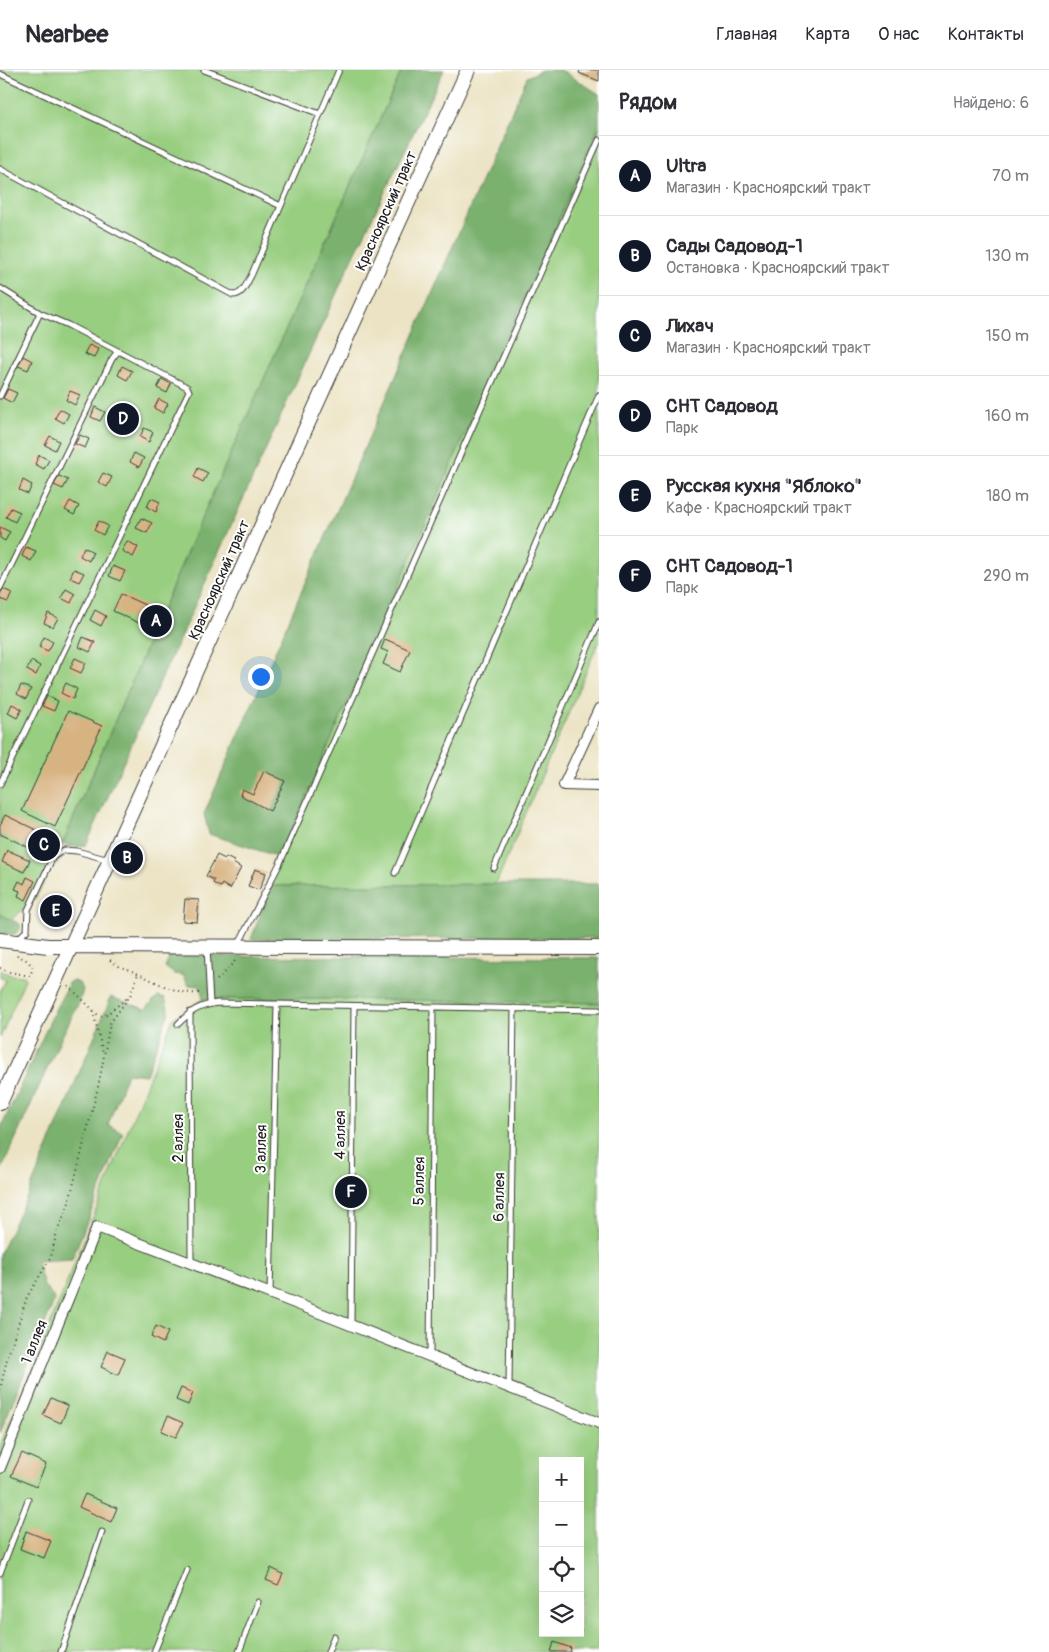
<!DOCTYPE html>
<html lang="ru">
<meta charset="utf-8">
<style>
body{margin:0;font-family:Pangolin,sans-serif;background:#f2f2f3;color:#2b2b33}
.controls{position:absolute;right:15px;bottom:15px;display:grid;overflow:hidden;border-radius:0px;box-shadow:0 5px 20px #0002}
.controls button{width:45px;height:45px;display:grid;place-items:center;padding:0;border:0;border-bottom:1px solid #e1e1e2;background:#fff;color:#2b2b33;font:25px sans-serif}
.you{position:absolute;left:260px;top:606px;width:18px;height:18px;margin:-12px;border:4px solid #fff;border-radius:50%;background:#1a73e8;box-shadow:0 0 0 8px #1a73e833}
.badge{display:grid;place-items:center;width:32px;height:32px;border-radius:50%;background:#111827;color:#fff;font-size:16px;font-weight:700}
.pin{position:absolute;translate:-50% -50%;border:2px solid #fff;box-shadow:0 1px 5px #0006}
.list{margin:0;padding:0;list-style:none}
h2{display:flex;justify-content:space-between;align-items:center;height:65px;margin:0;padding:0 20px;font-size:21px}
h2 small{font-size:16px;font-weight:400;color:#7c7c81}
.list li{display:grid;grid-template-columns:32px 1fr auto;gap:15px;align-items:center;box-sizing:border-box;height:80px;padding:0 20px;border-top:1px solid #e1e1e2}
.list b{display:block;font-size:19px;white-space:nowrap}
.list p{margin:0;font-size:16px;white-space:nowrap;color:#7c7c81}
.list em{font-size:16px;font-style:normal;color:#7c7c81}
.icon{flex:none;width:28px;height:28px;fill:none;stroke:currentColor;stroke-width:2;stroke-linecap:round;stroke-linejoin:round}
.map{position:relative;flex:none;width:599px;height:1582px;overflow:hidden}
header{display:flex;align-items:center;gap:30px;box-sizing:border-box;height:70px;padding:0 25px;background:#fff;border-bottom:1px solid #e1e1e2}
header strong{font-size:24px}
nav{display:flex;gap:28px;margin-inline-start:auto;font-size:18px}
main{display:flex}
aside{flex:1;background:#fff}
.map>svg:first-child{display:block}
.green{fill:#98ce80;stroke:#5a754e;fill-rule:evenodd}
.forest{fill:#7ab16e;stroke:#4b6645}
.building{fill:#d8b382}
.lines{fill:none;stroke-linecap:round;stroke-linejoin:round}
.lane-casing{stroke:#3b3a35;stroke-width:7}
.street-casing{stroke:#3b3a35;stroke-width:12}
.secondary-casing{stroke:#3b3a35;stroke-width:16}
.path{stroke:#3b3a35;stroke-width:2;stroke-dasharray:1 4;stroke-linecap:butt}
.lane{stroke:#fff;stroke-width:5}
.street{stroke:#fff;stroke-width:10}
.secondary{stroke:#fff;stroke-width:14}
.labels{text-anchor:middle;stroke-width:4;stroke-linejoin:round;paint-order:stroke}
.street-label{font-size:15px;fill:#1c1c1c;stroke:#fff}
</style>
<header>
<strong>Nearbee</strong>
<nav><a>Главная</a><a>Карта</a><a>О нас</a><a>Контакты</a></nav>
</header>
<main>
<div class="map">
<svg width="599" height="1582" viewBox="0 0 599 1582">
<rect width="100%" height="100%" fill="#fff"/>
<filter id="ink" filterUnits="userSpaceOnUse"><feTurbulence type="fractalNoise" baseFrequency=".02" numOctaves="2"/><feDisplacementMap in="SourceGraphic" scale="10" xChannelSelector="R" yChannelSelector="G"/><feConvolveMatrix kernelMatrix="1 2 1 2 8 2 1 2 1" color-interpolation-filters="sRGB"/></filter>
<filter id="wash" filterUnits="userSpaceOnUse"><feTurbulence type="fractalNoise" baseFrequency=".0096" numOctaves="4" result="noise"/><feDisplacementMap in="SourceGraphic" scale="20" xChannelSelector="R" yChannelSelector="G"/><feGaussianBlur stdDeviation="1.12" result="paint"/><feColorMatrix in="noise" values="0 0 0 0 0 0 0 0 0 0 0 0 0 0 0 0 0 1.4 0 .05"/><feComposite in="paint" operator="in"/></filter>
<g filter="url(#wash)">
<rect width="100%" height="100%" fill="#ebe3c3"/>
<path class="green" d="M0,0h402l-206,461 -133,312 -28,57 -27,22 -8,-5z
M599,57v514l-103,243 -229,2z
M0,900l10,5 13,1 2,3 -25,59v-47l6,-11 -6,-3z
M203,929h130l266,4v649h-599v-207l33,-78 140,-349zM543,1391h37v172h-37z"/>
<path class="forest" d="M402,0h42l-96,198 -262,577c-9,2 -15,3 -23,-2l133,-312z
M542,0h19l38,24v33l-313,716 -10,13 -67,-22 -5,-20 323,-737z
M496,814h103v54l-348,1 20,-53z
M0,844l20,10v5c-6,8 -11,6 -20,4z
M169,886l430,2v45l-266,-4h-130l-3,-13 -12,-1 -5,-10 -9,-1 -9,-7z
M74,911l5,2 4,6 -3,12 -19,37 -61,135v-43l57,-124 13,-24z
M158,926l7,2 4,14 -23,63 -19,-2 -19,52 15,8 -51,126 -35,2 7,25 11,13 -55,134v-180l29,-61 82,-195 34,12z"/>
<g id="blocks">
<path class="building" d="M580,0h19v11l-20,-8z
M89,275l9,4 -4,9 -10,-4z
M23,286l9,5 -4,9 -10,-4z
M122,296l10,5 -5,9 -9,-5z
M162,309l9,5 -4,9 -10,-5z
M8,319l9,4 -5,10 -9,-5z
M70,321l10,4 -5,10 -9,-5z
M159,329l9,5 -5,9 -9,-5z
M95,337l10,5 -5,9 -9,-4z
M60,339l9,5 -5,9 -9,-5z
M144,358l9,4 -4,10 -9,-5z
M80,365l9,4 -4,9 -10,-4z
M50,366l9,5 -4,9 -10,-5z
M134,383l10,5 -5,9 -9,-5z
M39,385l10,5 -5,9 -9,-5z
M198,398l10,5 -5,9 -9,-5z
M103,403l9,4 -5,10 -9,-5z
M59,406l9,4 -5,9 -9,-4z
M23,410l9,5 -4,9 -9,-4z
M151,428l9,4 -4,10 -9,-5z
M70,431l9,5 -5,9 -9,-5z
M11,438l9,4 -5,10 -9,-5z
M141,448l11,5 -5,10 -11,-5z
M99,451l9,5 -5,9 -9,-5z
M0,457l10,5 -5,9 -5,-3z
M127,471l11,6 -5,10 -11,-6z
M26,477l10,4 -5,10 -9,-5z
M84,477l9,5 -4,9 -9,-5z
M113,496l12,5 -5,10 -11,-5z
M74,499l10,4 -5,9 -9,-4z
M3,519l9,4 -4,9 -8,-3v-5z
M66,519l9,5 -4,9 -10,-5z
M121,524l39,18 -8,17 -39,-18z
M95,540l11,6 -5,10 -11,-6z
M48,543l10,5 -5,9 -9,-4z
M44,567l9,5 -5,9 -9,-4z
M83,567l12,5 -5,10 -11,-5z
M385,569l25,11 -10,22 -17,-8 5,-12 -7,-3z
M75,588l11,5 -5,10 -11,-5z
M31,591l9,5 -4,9 -9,-5z
M66,613l11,6 -4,10 -12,-6z
M21,615l10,4 -5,10 -9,-5z
M47,626l11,5 -4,10 -12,-5z
M12,634l10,5 -5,9 -9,-5z
M68,641l34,15 -47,101 -33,-16z
M264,701l21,10 -15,30 -30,-16 2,-6 11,5z
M5,745l50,24 -8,17 -47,-22v-9z
M7,780l23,10 -6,12 -22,-10z
M217,785l8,4 1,-2 8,4 -1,2 8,5 -11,21 -8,-5 -2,3 -7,-4 1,-3 -8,-4z
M255,799l11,4 -7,17 -11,-4z
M27,807l8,4 -9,19 -8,-4 2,-5 -5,-2 4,-8 5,3z
M185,829l14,1 -2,22 -14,-1z
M156,1256l12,6 -5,11 -12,-6z
M108,1281l17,7 -7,17 -17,-8z
M181,1318l12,5 -5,12 -12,-5z
M51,1328l17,8 -7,17 -18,-8z
M168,1346l15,7 -7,14 -15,-6z
M22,1383l24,11 -10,23 -25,-11z
M85,1424l32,14 -6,14 -32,-15z
M26,1461l25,10 -7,17 -24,-9z
M271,1498l12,6 -5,11 -12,-5z
M554,1572l17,6 -1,4h-19z"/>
</g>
</g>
<g filter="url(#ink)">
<use href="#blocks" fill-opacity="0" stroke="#3b3a35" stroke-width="1"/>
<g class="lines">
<g class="lane-casing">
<path id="lane" d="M204,0l116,44
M0,4l281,132
M0,99l233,126c10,0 13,-11 18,-19l88,-206
M0,218l40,25 28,12 119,62 2,4 -189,393
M0,326l40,-83
M0,518l112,-229 6,-8
M494,798l105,-246
M395,803l204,-478
M18,869l9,-9 1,-20 25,-53 11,-7 13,1 32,9
M238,875l42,-82 319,-723
M207,877l3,57
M190,942l1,251
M178,954c13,-13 20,-18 39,-21l382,7
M270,1223l7,-289
M351,1255l3,-319
M430,1286l3,-349
M509,1317l5,-379
M0,1503l28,-73
M61,1582l41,-120
M154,1582l33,-82
M239,1582l19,-50
M328,1582l6,-16"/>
</g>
<g class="street-casing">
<path id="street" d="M599,639l-35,76 35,1
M0,1398l97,-241 195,75 307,121"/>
</g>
<g class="secondary-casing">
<path id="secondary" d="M0,870l48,6h23l528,2
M0,1033l468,-1033"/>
</g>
<path class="path" d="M110,890c8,7 15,8 24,12 22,9 41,23 66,21
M0,898l10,4 20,4 3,-8 -5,-7 -11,-6
M217,910l19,-20
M68,916l10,9 21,21 7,-1 21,-17
M93,941l10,42
M0,1320l7,-31 20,-62 24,-40 6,-26 11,-25 31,-123 11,-60 20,-27 8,-22"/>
<use href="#lane" class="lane"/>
<use href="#street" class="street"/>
<use href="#secondary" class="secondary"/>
</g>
</g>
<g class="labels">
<g class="street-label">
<text transform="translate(386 141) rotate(-66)" y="5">Красноярский тракт</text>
<text transform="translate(219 510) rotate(-66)" y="5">Красноярский тракт</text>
<text transform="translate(340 1065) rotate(-90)" y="5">4 аллея</text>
<text transform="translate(178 1068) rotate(-90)" y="5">2 аллея</text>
<text transform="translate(261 1079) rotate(-89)" y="5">3 аллея</text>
<text transform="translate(419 1111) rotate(-89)" y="5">5 аллея</text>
<text transform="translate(499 1127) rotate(-89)" y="5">6 аллея</text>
<text transform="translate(34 1272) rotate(-68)" y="5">1 аллея</text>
</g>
</g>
</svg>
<div class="controls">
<button>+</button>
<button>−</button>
<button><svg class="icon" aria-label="locate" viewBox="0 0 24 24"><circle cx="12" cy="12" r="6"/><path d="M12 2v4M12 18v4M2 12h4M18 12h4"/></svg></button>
<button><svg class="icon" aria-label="layers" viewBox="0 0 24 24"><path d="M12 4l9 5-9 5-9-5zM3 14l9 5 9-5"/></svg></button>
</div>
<div class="you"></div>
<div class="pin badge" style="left:156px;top:551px">A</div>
<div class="pin badge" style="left:127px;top:788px">B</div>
<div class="pin badge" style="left:44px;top:775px">C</div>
<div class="pin badge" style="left:123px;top:349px">D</div>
<div class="pin badge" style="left:56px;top:841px">E</div>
<div class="pin badge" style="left:351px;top:1122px">F</div>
</div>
<aside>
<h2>Рядом<small>Найдено: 6</small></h2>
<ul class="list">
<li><span class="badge">A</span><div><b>Ultra</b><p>Магазин · Красноярский тракт</p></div><em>70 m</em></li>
<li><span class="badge">B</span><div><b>Сады Садовод-1</b><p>Остановка · Красноярский тракт</p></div><em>130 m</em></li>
<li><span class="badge">C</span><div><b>Лихач</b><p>Магазин · Красноярский тракт</p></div><em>150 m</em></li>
<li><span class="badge">D</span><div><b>СНТ Садовод</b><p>Парк</p></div><em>160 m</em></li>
<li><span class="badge">E</span><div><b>Русская кухня &quot;Яблоко&quot;</b><p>Кафе · Красноярский тракт</p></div><em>180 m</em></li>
<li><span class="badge">F</span><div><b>СНТ Садовод-1</b><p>Парк</p></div><em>290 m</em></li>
</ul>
</aside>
</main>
